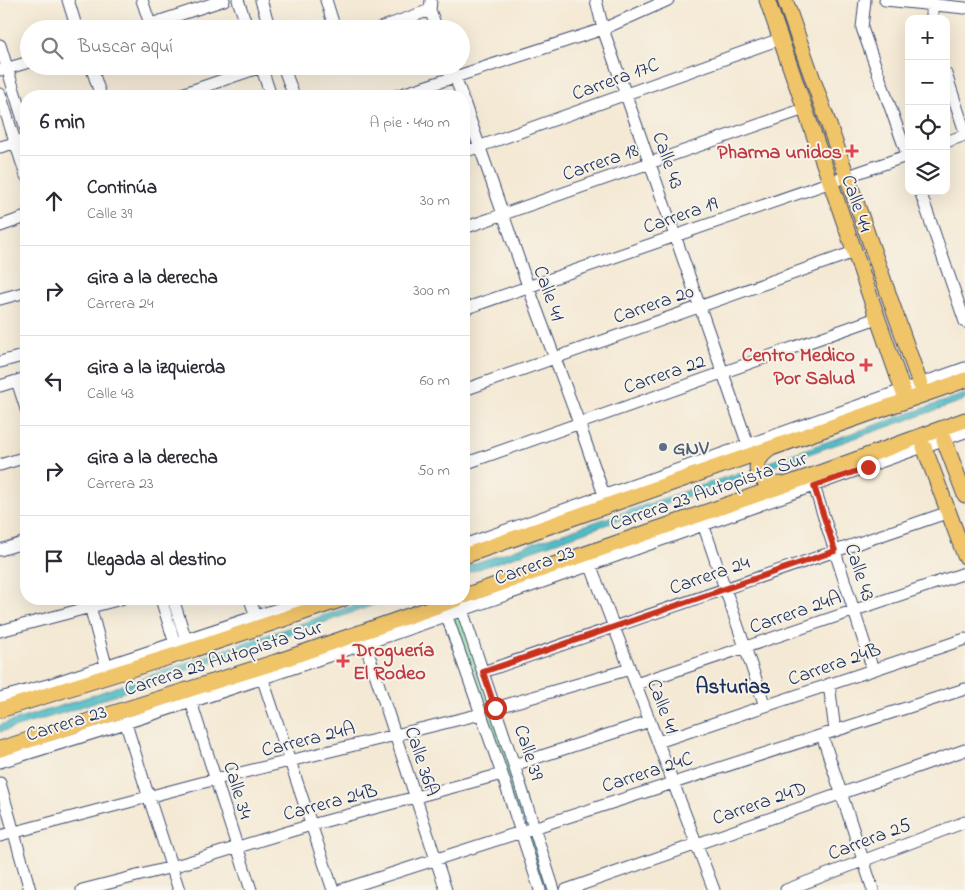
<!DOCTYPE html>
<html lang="es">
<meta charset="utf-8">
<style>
body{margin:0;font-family:"Indie Flower",sans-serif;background:#f7f7f7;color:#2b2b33}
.controls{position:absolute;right:15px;top:15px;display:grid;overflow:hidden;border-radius:10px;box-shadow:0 5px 20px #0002}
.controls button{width:45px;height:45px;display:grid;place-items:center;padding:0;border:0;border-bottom:1px solid #e1e1e2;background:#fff;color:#2b2b33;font:25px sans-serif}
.stop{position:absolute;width:15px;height:15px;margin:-11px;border:4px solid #c8321e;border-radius:50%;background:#fff}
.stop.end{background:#c8321e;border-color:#fff;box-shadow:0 1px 5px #0008}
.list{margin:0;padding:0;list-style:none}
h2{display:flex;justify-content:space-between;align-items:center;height:65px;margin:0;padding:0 20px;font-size:21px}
h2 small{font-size:16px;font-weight:400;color:#7c7c81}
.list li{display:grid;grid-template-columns:32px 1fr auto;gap:15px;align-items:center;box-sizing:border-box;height:90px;padding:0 20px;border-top:1px solid #e1e1e2}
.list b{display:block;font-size:19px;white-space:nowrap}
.list p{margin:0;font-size:16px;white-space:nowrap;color:#7c7c81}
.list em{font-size:16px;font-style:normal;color:#7c7c81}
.icon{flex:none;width:28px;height:28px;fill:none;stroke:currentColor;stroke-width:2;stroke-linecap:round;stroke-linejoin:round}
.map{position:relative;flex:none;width:965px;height:890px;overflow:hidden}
.search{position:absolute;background:#fff;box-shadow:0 5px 20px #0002;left:20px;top:20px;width:450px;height:55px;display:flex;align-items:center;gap:12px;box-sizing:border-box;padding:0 18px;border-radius:28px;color:#7c7c81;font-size:19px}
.panel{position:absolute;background:#fff;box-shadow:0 5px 20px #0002;left:20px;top:90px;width:450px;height:515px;border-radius:20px}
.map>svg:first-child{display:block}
.green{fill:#90e09f;stroke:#56887e}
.water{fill:#4fbdc6;stroke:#357692}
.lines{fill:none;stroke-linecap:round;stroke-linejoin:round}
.minor-casing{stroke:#3c4b70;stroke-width:13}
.major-casing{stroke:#3c4b70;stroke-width:17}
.minor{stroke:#fff;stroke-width:11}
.major{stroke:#f0c469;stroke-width:15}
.route{stroke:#c8321e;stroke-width:6}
.health-dot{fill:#e0444e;stroke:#f7f3e8;stroke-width:2}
.service-dot{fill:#5c6f8a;stroke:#f7f3e8;stroke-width:2}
.labels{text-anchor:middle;stroke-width:4;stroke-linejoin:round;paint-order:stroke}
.street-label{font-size:20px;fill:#1b2f5e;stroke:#f7f3e8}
.health-label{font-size:20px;font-weight:bold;fill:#be3a42;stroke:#f7f3e8;text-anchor:end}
.service-label{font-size:20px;font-weight:bold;fill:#4e5e75;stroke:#f7f3e8;text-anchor:start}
.neighbourhood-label{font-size:21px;font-weight:bold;fill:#1b2f5e;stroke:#f7f3e8}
</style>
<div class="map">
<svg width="965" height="890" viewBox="0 0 965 890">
<rect width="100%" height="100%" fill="#f7f3e8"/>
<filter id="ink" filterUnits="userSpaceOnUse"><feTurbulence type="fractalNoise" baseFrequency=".02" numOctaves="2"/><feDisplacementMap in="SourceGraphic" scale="10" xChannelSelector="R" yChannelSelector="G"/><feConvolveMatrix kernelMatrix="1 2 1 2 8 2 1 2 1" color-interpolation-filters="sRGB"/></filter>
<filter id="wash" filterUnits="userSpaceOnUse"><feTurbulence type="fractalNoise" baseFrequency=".0096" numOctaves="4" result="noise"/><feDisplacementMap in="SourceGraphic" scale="20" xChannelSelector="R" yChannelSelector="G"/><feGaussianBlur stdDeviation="1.12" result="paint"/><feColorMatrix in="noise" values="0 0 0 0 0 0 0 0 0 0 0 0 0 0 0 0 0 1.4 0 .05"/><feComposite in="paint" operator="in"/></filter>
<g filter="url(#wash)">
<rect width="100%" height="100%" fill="#f4e9d4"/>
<path class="green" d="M462,610l92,280h-14l-94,-275z"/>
<path class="water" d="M965,394v6l-197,68 -2,-5z
M741,472l2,5 -279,97v-7z
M372,599h19l-325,113 -66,20v-7l64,-20z"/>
</g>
<g filter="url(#ink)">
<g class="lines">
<g class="minor-casing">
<path id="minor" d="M68,0l9,29
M142,0l8,24
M238,0l10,29
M261,0l9,29
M326,0l9,29
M431,0l-1,10 7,19
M596,0l7,29 145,416
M865,0l-3,28 47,132
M885,0l80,8
M932,0v19
M136,29l88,-29
M377,29l53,-19
M0,45l26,84
M91,66l10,30
M261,66l10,30
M283,66l11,30
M451,66l11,30
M2,70l27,-8
M946,74l19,58
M0,94l26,82
M176,96l85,-29
M396,96l207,-67 65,-29
M464,102l64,184 51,137 25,72
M946,142l19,-7
M0,147l26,-7
M464,152l316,-113
M920,191l45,131
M0,226l26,-9
M464,228l340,-119
M0,299l26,-7
M464,309l445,-154
M0,362l26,-7
M17,381l9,28
M0,386l26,-8
M464,390l390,-138
M464,464l413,-146
M0,465l26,-8
M814,486l59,184
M701,518l64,188
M464,545l501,-177
M0,550l26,-8
M590,564l124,326
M88,599l18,66
M161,599l16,51
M173,599l13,41
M250,599l6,18
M460,604l54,161 40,125
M444,608l58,166 38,116
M0,631l121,-32
M365,643l81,247
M260,671l73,219
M483,672l466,-160
M636,684l329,-111
M829,684l6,47
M0,698l51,-14 257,-85
M191,702l60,188
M495,708l135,-39
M126,724l23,74 30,92
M822,735l51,155
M658,742l307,-103
M0,762c325,-98 644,-217 965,-330
M514,765l136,-44
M0,783l30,107
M0,836l216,-57 265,-65
M82,890l90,-23 139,-42 191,-51
M341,890l624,-201
M566,890l399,-140
M786,890l179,-68"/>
</g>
<g class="major-casing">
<path id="major" d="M767,0l136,391
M785,0l135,384
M944,440l21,55
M924,447l41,109
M770,449c-23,15 -13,38 13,35
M464,556l501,-176
M464,596l358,-124 143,-52
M0,710l195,-61 148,-50
M0,749l276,-87 181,-63"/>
</g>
<use href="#minor" class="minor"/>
<use href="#major" class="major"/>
</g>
</g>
<g class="lines" filter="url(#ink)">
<path class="route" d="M495,708l-12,-36 352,-121 -21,-65 54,-19"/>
</g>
<g class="health-dot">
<path d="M849.5 143.5h5v5h5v5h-5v5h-5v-5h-5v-5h5z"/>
<path d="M863.5 357.5h5v5h5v5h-5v5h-5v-5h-5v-5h5z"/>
<path d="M340.5 653.5h5v5h5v5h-5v5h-5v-5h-5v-5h5z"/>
</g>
<circle class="service-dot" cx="663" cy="447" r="5"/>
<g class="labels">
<g class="street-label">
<text transform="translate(615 78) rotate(-20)" y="7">Carrera 17C</text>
<text transform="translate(669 160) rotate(71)" y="7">Calle 43</text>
<text transform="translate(600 161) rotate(-19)" y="7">Carrera 18</text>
<text transform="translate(858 203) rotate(71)" y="7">Calle 44</text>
<text transform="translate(680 214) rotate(-19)" y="7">Carrera 19</text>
<text transform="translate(550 293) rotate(70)" y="7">Calle 41</text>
<text transform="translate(653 303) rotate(-19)" y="7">Carrera 20</text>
<text transform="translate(664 373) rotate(-19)" y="7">Carrera 22</text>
<text transform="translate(708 490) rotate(-19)" y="7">Carrera 23 Autopista Sur</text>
<text transform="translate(534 564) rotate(-20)" y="7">Carrera 23</text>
<text transform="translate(861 572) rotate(72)" y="7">Calle 43</text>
<text transform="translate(709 574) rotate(-19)" y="7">Carrera 24</text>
<text transform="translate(795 611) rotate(-19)" y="7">Carrera 24A</text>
<text transform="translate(223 657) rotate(-18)" y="7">Carrera 23 Autopista Sur</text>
<text transform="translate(834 663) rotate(-19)" y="7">Carrera 24B</text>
<text transform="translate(664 706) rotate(69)" y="7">Calle 41</text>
<text transform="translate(66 722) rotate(-17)" y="7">Carrera 23</text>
<text transform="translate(308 738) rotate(-14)" y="7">Carrera 24A</text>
<text transform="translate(530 752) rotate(72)" y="7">Calle 39</text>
<text transform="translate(423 761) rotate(72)" y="7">Calle 36A</text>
<text transform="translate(647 771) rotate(-18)" y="7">Carrera 24C</text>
<text transform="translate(239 790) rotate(73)" y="7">Calle 34</text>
<text transform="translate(330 801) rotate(-15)" y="7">Carrera 24B</text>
<text transform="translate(759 802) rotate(-19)" y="7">Carrera 24D</text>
<text transform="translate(869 838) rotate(-21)" y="7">Carrera 25</text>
</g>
<g class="health-label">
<text x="842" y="158">Pharma unidos</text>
<text x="855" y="361">Centro Medico<tspan x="855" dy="23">Por Salud</tspan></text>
<text x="353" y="656" text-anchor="start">Droguería<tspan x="353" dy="23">El Rodeo</tspan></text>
</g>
<g class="service-label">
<text x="673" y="454">GNV</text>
</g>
<g class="neighbourhood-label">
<text x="733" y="693">Asturias</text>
</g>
</g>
</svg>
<div class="controls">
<button>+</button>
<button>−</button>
<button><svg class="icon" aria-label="locate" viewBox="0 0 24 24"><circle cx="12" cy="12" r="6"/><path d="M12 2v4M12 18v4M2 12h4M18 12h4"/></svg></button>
<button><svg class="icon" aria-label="layers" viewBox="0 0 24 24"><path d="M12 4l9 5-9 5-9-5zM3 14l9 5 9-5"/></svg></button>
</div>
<div class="stop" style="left:495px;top:708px"></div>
<div class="stop end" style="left:868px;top:467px"></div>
<div class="search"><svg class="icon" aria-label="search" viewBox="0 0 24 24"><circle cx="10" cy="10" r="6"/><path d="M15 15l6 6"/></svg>Buscar aquí</div>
<section class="panel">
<h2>6 min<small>A pie · 440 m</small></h2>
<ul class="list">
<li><svg class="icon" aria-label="ahead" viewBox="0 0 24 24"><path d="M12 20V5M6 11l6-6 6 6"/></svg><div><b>Continúa</b><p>Calle 39</p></div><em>30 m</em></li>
<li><svg class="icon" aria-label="right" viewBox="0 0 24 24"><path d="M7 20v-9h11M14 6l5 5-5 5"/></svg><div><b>Gira a la derecha</b><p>Carrera 24</p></div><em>300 m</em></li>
<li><svg class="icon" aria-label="left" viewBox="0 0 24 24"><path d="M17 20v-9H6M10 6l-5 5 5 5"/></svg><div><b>Gira a la izquierda</b><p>Calle 43</p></div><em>60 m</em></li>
<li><svg class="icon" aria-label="right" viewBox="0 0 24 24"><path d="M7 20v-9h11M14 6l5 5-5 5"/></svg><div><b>Gira a la derecha</b><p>Carrera 23</p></div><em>50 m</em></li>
<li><svg class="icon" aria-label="arrive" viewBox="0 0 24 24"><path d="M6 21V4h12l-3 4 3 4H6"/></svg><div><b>Llegada al destino</b></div></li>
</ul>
</section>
</div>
